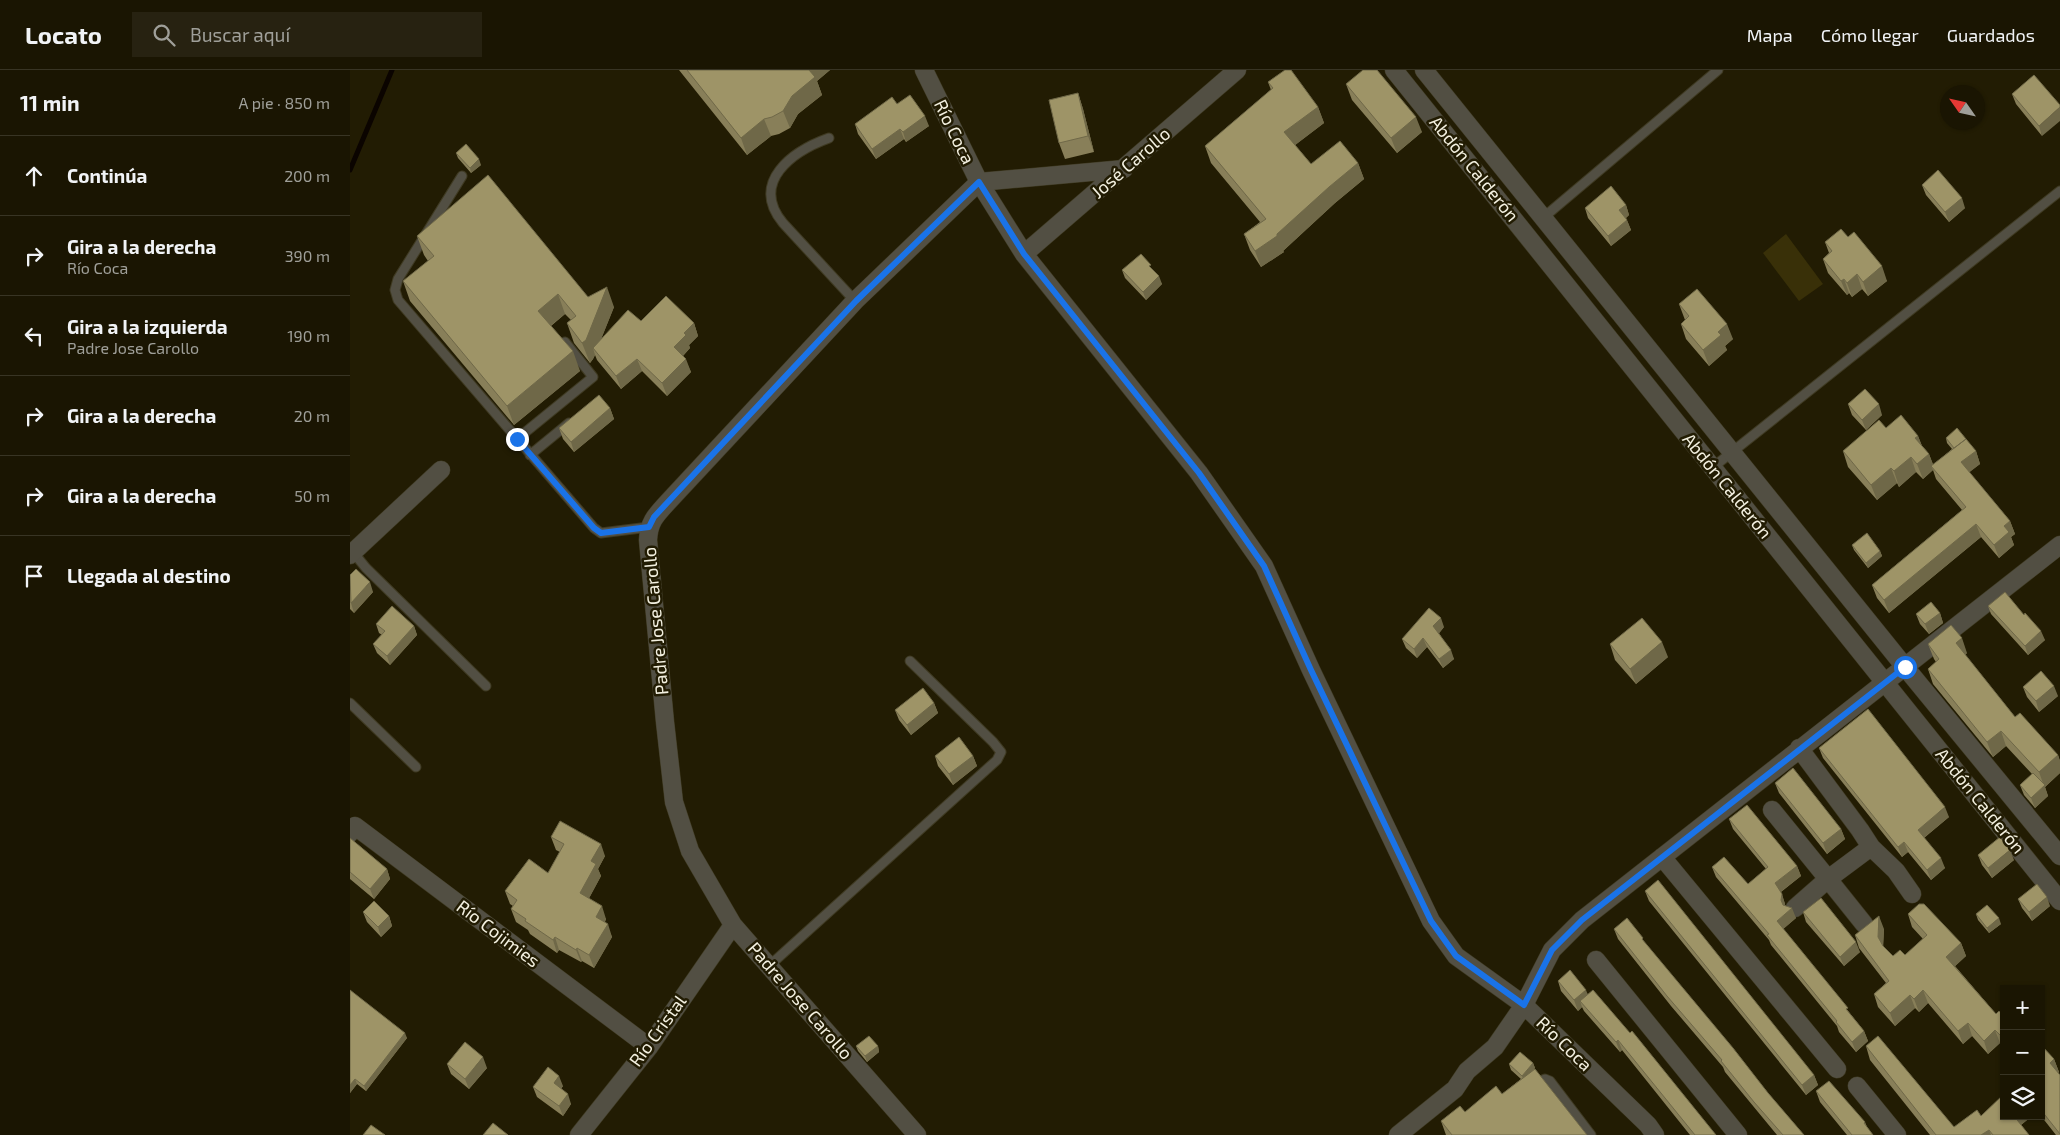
<!DOCTYPE html>
<html lang="es">
<meta charset="utf-8">
<style>
body{margin:0;font-family:"Exo 2",sans-serif;background:#272211;color:#f1f3f6}
.controls{position:absolute;right:15px;bottom:15px;display:grid;overflow:hidden;border-radius:0px;box-shadow:0 1px 4px #0004}
.controls button{width:45px;height:45px;display:grid;place-items:center;padding:0;border:0;border-bottom:1px solid #383424;background:#1a1502;color:#f1f3f6;font:25px sans-serif}
.compass{position:absolute;left:1590px;top:15px;width:45px;height:45px;border-radius:50%;background:#1a1502;box-shadow:0 1px 4px #0004;rotate:304deg}
.stop{position:absolute;width:15px;height:15px;margin:-11px;border:4px solid #1a73e8;border-radius:50%;background:#fff}
.stop.end{background:#1a73e8;border-color:#fff;box-shadow:0 1px 5px #0008}
.list{margin:0;padding:0;list-style:none}
h2{display:flex;justify-content:space-between;align-items:center;height:65px;margin:0;padding:0 20px;font-size:21px}
h2 small{font-size:16px;font-weight:400;color:#9f9f99}
.list li{display:grid;grid-template-columns:32px 1fr auto;gap:15px;align-items:center;box-sizing:border-box;height:80px;padding:0 20px;border-top:1px solid #383424}
.list b{display:block;font-size:19px;white-space:nowrap}
.list p{margin:0;font-size:16px;white-space:nowrap;color:#9f9f99}
.list em{font-size:16px;font-style:normal;color:#9f9f99}
.icon{flex:none;width:28px;height:28px;fill:none;stroke:currentColor;stroke-width:2;stroke-linecap:round;stroke-linejoin:round}
.map{position:relative;flex:none;width:1710px;height:1065px;overflow:hidden}
header{display:flex;align-items:center;gap:30px;box-sizing:border-box;height:70px;padding:0 25px;background:#1a1502;border-bottom:1px solid #383424}
header strong{font-size:24px}
nav{display:flex;gap:28px;margin-inline-start:auto;font-size:18px}
.search{width:350px;height:45px;background:#272211;display:flex;align-items:center;gap:12px;box-sizing:border-box;padding:0 18px;border-radius:0px;color:#9f9f99;font-size:19px}
main{display:flex}
aside{flex:1;background:#1a1502}
.map>svg:first-child{display:block}
.green{fill:#393008}
.lines{fill:none;stroke-linecap:round;stroke-linejoin:round}
.stream{stroke:#0b0400;stroke-width:5}
.service-casing{stroke:#3f3a22;stroke-width:11}
.minor-casing{stroke:#3f3a22;stroke-width:19}
.service{stroke:#524f43;stroke-width:9}
.minor{stroke:#524f43;stroke-width:18}
.wall{fill:#887f59}
.shaded-wall{fill:#6f6848}
.building{fill:#9e9467;stroke:#6f6848}
.route{stroke:#1a73e8;stroke-width:6}
.labels{text-anchor:middle;stroke-width:5;stroke-linejoin:round;paint-order:stroke}
.street-label{font-size:18px;fill:#f3f0e0;stroke:#221c03}
</style>
<header>
<strong>Locato</strong>
<div class="search"><svg class="icon" aria-label="search" viewBox="0 0 24 24"><circle cx="10" cy="10" r="6"/><path d="M15 15l6 6"/></svg>Buscar aquí</div>
<nav><a>Mapa</a><a>Cómo llegar</a><a>Guardados</a></nav>
</header>
<main>
<aside>
<h2>11 min<small>A pie · 850 m</small></h2>
<ul class="list">
<li><svg class="icon" aria-label="ahead" viewBox="0 0 24 24"><path d="M12 20V5M6 11l6-6 6 6"/></svg><div><b>Continúa</b></div><em>200 m</em></li>
<li><svg class="icon" aria-label="right" viewBox="0 0 24 24"><path d="M7 20v-9h11M14 6l5 5-5 5"/></svg><div><b>Gira a la derecha</b><p>Río Coca</p></div><em>390 m</em></li>
<li><svg class="icon" aria-label="left" viewBox="0 0 24 24"><path d="M17 20v-9H6M10 6l-5 5 5 5"/></svg><div><b>Gira a la izquierda</b><p>Padre Jose Carollo</p></div><em>190 m</em></li>
<li><svg class="icon" aria-label="right" viewBox="0 0 24 24"><path d="M7 20v-9h11M14 6l5 5-5 5"/></svg><div><b>Gira a la derecha</b></div><em>20 m</em></li>
<li><svg class="icon" aria-label="right" viewBox="0 0 24 24"><path d="M7 20v-9h11M14 6l5 5-5 5"/></svg><div><b>Gira a la derecha</b></div><em>50 m</em></li>
<li><svg class="icon" aria-label="arrive" viewBox="0 0 24 24"><path d="M6 21V4h12l-3 4 3 4H6"/></svg><div><b>Llegada al destino</b></div></li>
</ul>
</aside>
<div class="map">
<svg width="1710" height="1065" viewBox="0 0 1710 1065">
<rect width="100%" height="100%" fill="#221c03"/>
<path class="green" d="M1436,164l37,50 -24,17 -36,-48z"/>
<g class="lines">
<path class="stream" d="M0,100l42,-100"/>
<g class="service-casing">
<path id="service" d="M479,68c-36,13 -80,44 -46,85l72,78
M112,106l-64,103 -3,11 3,10 196,228 7,5 48,-6
M1194,147l174,-147
M167,369l76,-62 -28,-35
M180,385l39,-32
M1362,398l348,-277
M3,482l13,16 120,118
M0,633l66,64
M419,896l228,-206 4,-8 -8,-10 -83,-81
M1183,1015l12,-6 5,2 41,54"/>
</g>
<g class="minor-casing">
<path id="minor" d="M574,0l55,112 45,72 175,219 65,93 47,104 120,251 25,35 68,49 124,120 7,10
M1044,0l666,831
M1074,0l481,597 155,189
M674,184l213,-184
M0,485l91,-85
M1449,678l61,82 11,17 25,24 16,23
M1422,740l56,69 43,-32
M0,763l5,-7 294,221
M1312,787l175,212
M1445,838l33,-29 36,45
M1246,890l142,175
M1507,1016l40,49
M229,1065l70,-88 84,-122
M567,1065l-184,-210 -43,-74 -16,-49 -9,-80 -17,-182c1,-18 7,-24 19,-37l188,-202 124,-119 145,-13
M1048,1065l57,-46 12,-18 28,-24 29,-42 28,-55 30,-30 478,-375"/>
</g>
<use href="#service" class="service"/>
<use href="#minor" class="minor"/>
</g>
<path class="wall" d="M329,0h151l-13,11 5,14 -24,19 -8,14 -11,6 -8,2 -24,19z
M1684,5l8,61 -26,-32 -4,-10z
M918,12l50,25 6,16 -29,22 16,19 47,-1 6,16 -29,24 -52,48 1,1 -23,15 -11,-17 -6,-16 16,-12 -49,-59 -6,-17 66,-56z
M996,14l76,48 -25,21 -45,-53z
M728,23l5,16 11,43 -29,7 -6,-16z
M547,34l32,22 -23,16 -2,-3 -28,20 -18,-25 -3,-10z
M106,83l25,12 -10,8 -13,-15z
M1572,115l43,23 -16,14 -23,-27z
M1276,135l3,10 -3,3 5,12 -20,16 -23,-28 -3,-10z
M67,166l197,71 -13,32 40,-18 53,2 4,13 -9,9 1,3 -7,8 8,16 -24,24 -25,-25 -21,18 -24,-29 -2,-5 -2,4 -3,4 -16,-20 -7,-20 4,-3 -6,-6 -14,12 29,45 -66,54 -104,-124 -7,-20 25,-20 -4,-6z
M1498,167l39,44 -19,15 -6,-7 -10,8 -3,-4 -2,2 -19,-22 -5,-14 6,-6 -4,-11z
M802,199l10,15 -16,16 -21,-22 -3,-8z
M1329,234l54,35 -8,7 2,4 -18,16 -23,-27 -5,-15 4,-4z
M1498,334l34,11 -16,15 -14,-15z
M260,338l4,11 -40,33 -11,-13 -4,-11z
M1536,358l32,8 4,10 7,8 4,11 19,-16 -5,-6 -1,-5 30,13 4,13 -11,8 41,49 5,13 -4,3 3,8 -15,13 -18,-21 -92,76 -12,-15 -5,-13 90,-75 -26,-31 -3,-9 -10,9 -7,-7 -17,15 -2,-4 -20,17 -29,-33 -5,-16z
M1502,475l28,6 2,5 -14,12 -14,-18z
M0,505l23,17 -19,21 -4,-4z
M1638,536l57,34 -17,15 -37,-41z
M1590,543l3,10 -14,11 -9,-10 -4,-10z
M26,554l38,2 3,9 -27,30 -13,-12 -4,-9 9,-9 -3,-2z
M1094,557l-5,6 15,26 -11,9 -16,-21 -10,11 -11,-10 -4,-9z
M1260,574l58,13 -32,27 -21,-24z
M1578,574l39,9 -2,2 50,62 43,38 2,6v12l-15,14 3,9 -13,12 -11,-13 -4,-10 12,-11 -26,-28 -13,11 -60,-73 -5,-15 8,-7 -2,-3z
M1673,617l35,9 -19,16 -12,-15z
M584,633l4,10 -27,22 -12,-15 -4,-10z
M1469,678l130,69 -25,21 21,30 -14,12 -23,-28 -6,5 -79,-99z
M585,686h38l4,10 -24,19 -15,-19z
M1425,713l66,46 4,10 -18,15 -48,-61z
M1379,749l68,47 4,10 -20,16 4,12v1l11,13 -13,11 81,102 4,10 -12,11 -17,-20 -2,-6 -66,-81 -2,-5 -53,-63 -4,-10 36,17 18,-15 -33,-40z
M201,767l54,19 -7,13 3,7 -12,22 17,21 -1,3 7,15 -18,31 -12,-7 -1,1 -22,-12 -2,3 -27,-19 -2,-4 -12,-8 -5,-13 2,-3 -3,-2 -5,-13 43,-18 12,-21 -4,-2z
M0,768l37,31 3,10 -16,20 -24,-20z
M1628,785l36,5 -22,18 -10,-13z
M1295,821l169,184 4,10 -12,10 -157,-194z
M1668,829l32,7 -18,15 -10,-13z
M13,842l26,4 3,10 -11,11 -14,-15z
M1453,842l57,40 -16,14 -38,-44z
M1558,844l53,29 5,13 -11,10 41,48 8,2v31l-4,-4 -12,11 -16,-18 -9,8 -35,-41 -9,9 -4,-4 -20,18 -17,-19 -4,-13 12,-11 -27,-35 -4,-13 29,-6 -1,17 10,10 12,-1 18,-16 -11,-12z
M1626,844l25,10 -12,9 -11,-13z
M1264,859l31,14 123,150 36,42h-27l-19,-23 -33,-40 -2,-5 -52,-61 -53,-67z
M1208,911l30,13 128,141h-26l-68,-85 -2,2 -36,-41 -2,-4 -4,4 -17,-20z
M0,920l57,48 -41,53 -9,-7 -7,9z
M1691,975l13,14 5,13 -1,1 2,2v60h-4l-15,-19z
M506,976h22l1,6 -12,10 -9,-11z
M1516,976l88,81 27,-11h51l-11,9 8,10h-99l-60,-75z
M1183,993l2,5 -1,1 53,66h-141l-5,-14 24,-9 37,-18 19,-15 -10,-9 -2,-6z
M97,994l40,4 -18,21 -18,-15z
M213,1016l-2,3 10,15 -8,12 -26,-19 -4,-10z
M1466,1021l49,31 2,5 6,8h-26l-27,-33z"/>
<path class="shaded-wall" d="M458,0h22l-13,11 5,14 -24,19 -8,14 -7,-17z
M728,23l5,16 11,43 -6,-16z
M968,37l6,16 -34,26 -6,-17z
M1710,37v14l-18,15 -3,-10z
M575,46l4,10 -23,16 -3,-10z
M1066,47l6,15 -25,21 -6,-15z
M414,49l7,17 -24,19 -6,-17z
M550,59l4,10 -28,20 -4,-10z
M129,89l2,6 -10,8 -1,-5z
M1008,93l6,16 -29,24 -52,48 1,1 -23,15 -6,-16 22,-17 52,-47z
M1612,128l3,10 -16,14 -4,-10z
M1276,135l3,10 -6,5 -4,-10z
M1277,150l4,10 -20,16 -3,-10z
M1532,196l5,15 -19,15 -5,-14z
M1507,204l5,15 -10,8 -5,-14z
M809,206l3,8 -16,16 -3,-8z
M1494,209l5,14 -2,2 -6,-14z
M257,217l7,20 -18,45 -3,-4 2,7 -2,4 -3,4 -8,-20z
M208,224l7,20 -20,16 -7,-19z
M344,253l4,13 -9,9 1,3 -11,12 -5,-13 10,-14z
M1377,254l6,15 -8,7 2,4 -18,16 -6,-16 15,-18z
M223,281l7,20 -66,54 -7,-19z
M287,289l5,12 -21,18 -5,-13z
M336,289l5,13 -24,24 -5,-13z
M1529,334l3,11 -16,15 -4,-10z
M260,338l4,11 -40,33 -3,-10z
M1568,366l6,15 -9,-13z
M1626,381l4,13 -14,11 -5,-13z
M1579,384l6,15 -4,-3 2,4 -10,9 -6,-15z
M1561,387l5,15 -17,15 -5,-16z
M1541,398l6,15 -20,17 -6,-15z
M1660,451l5,13 -4,3 3,8 -15,13 -5,-13 10,-19z
M1626,454l5,13 -92,76 -5,-13z
M1530,481l2,5 -14,12 -2,-5z
M20,512l3,10 -19,21 -3,-10z
M1590,543l3,10 -14,11 -4,-10z
M1091,548l3,9 -7,9 -4,-10z
M64,556l3,9 -27,30 -3,-9z
M1691,561l4,9 -17,15 -3,-9z
M1073,568l4,9 -10,11 -3,-9z
M1612,568l5,15 -6,5 -5,-15z
M1312,572l6,15 -32,27 -6,-15z
M1101,580l3,9 -11,9 -4,-9z
M1704,616l4,10 -19,16 -3,-11z
M584,633l4,10 -27,22 -4,-10z
M1651,661l5,15 -13,11 -6,-15z
M1708,685l2,6v12l-15,14 3,9 -13,12 -4,-10 13,-12 -5,-14z
M623,686l4,10 -24,19 -4,-11z
M1595,737l4,10 -28,23 -3,-10z
M1491,759l4,10 -18,15 -4,-11z
M1554,772l4,10 -6,5 -4,-10z
M251,774l4,12 -7,13 3,7 -16,30 -5,-13 11,-32z
M1660,780l4,10 -22,18 -4,-10z
M1591,788l4,10 -14,12 -4,-10z
M1447,796l4,10 -22,17 -4,-10z
M37,799l3,10 -16,20 -4,-10z
M1432,824l3,10v6l-4,-10z
M1697,827l3,9 -18,15 -3,-9z
M252,836l4,13 -6,11 -4,-13z
M1442,838l4,10 -15,13 -4,-10z
M39,846l3,10 -11,11 -3,-10z
M1529,846l5,13 -1,21 -5,-13z
M1649,848l2,6 -12,9 -2,-5z
M258,854l4,13 -18,31 -5,-13z
M205,867l4,13 -2,3 -4,-13z
M1506,872l4,10 -16,14 -4,-9z
M1611,873l5,13 -15,14 -5,-13z
M227,878l5,13 -1,1 -5,-12z
M1236,920l4,10 -10,1 2,6 -4,4 -4,-11z
M1573,920l5,13 -9,9 -5,-13z
M1560,925l5,13 -20,18 -5,-13z
M1618,953l4,13 -9,8 -5,-13z
M1645,960l5,13 -12,11 -4,-13z
M1514,961l4,10 -12,11 -4,-10z
M55,963l2,5 -41,53 -2,-5z
M1268,970l4,10 -2,2 -4,-10z
M528,976l1,6 -12,10 -2,-6z
M133,987l4,11 -18,21 -4,-10z
M1704,989l5,13 -4,4 -5,-13z
M1183,993l2,5 -11,13 -2,-5z
M1464,1005l4,10 -12,10 -4,-10z
M209,1006l4,10 -6,8 -3,-11z
M5,1009l2,5 -7,9v-8z
M218,1024l3,10 -8,12 -4,-10z
M1663,1046h19l-15,12z
M1639,1060l2,5h-10z"/>
<path class="building" d="M337,0h122l6,7 -23,19 -9,15 -11,6 -8,2 -23,19z
M935,0h6l27,37 -34,25 27,32 29,-23 18,22 -29,24 -52,47v2l-22,15 -11,-17 22,-15 -61,-73 68,-58 -5,-6z
M1013,0h14l39,47 -25,21 -45,-54z
M1684,5l26,30v2l-21,19 -27,-32z
M728,23l10,43 -29,7 -10,-43z
M560,25l15,21 -22,16 -3,-3 -28,20 -17,-25 37,-27 5,7z
M116,74l13,15 -9,9 -14,-15z
M1588,100l24,28 -17,14 -23,-27z
M138,105l100,122 19,-10 -21,53 -4,3 -15,-20 9,-7 -18,-22 -20,17 35,40 -66,55 -104,-125 31,-25 -17,-20z
M1261,116l15,19 -7,5 8,10 -19,16 -23,-28z
M1491,159l7,8 6,-5 28,34 -19,16 -6,-8 -10,9 -3,-4 -3,2 -18,-22 9,-8 -7,-9z
M791,184l10,11 -2,1 10,10 -16,16 -21,-22z
M1347,219l30,35 -9,8 3,3 -18,15 -22,-26 8,-8 -10,-12z
M316,226l28,27 -10,10 2,2 -12,12 12,12 -24,24 -25,-24 -21,17 -23,-28 35,-38 13,11z
M1515,319l14,15 -17,16 -14,-16z
M249,325l11,13 -39,34 -12,-14z
M1551,345l17,21 -3,2 14,16 -12,10 -6,-7 -17,14 -3,-3 -20,17 -28,-34 36,-31 7,8z
M1607,358l9,11 -12,9 -8,-10z
M1616,369l10,12 -15,11 49,59 -6,5 5,6 -15,13 -18,-21 -92,76 -12,-15 94,-78 -35,-41z
M1517,463l13,18 -14,12 -14,-18z
M6,499l14,13 -19,21 -1,-28z
M1655,522l19,23 1,-2 16,18 -16,15 -37,-40z
M1581,532l9,11 -15,11 -9,-10z
M42,536l22,20 -27,30 -14,-12 12,-13 -9,-7z
M1079,538l12,10 -8,8 18,24 -12,9 -16,-21 -9,11 -12,-10z
M1292,548l20,24 -32,27 -20,-25z
M1601,555l11,13 -6,5 59,74 5,-4 38,42 -19,17 -38,-41 -14,11 -59,-73 11,-10 -11,-15z
M1691,601l13,15 -18,15 -13,-14z
M573,618l11,15 -27,22 -12,-15z
M1518,639l77,98 -27,23 23,28 -14,12 -23,-28 -6,5 -79,-99z
M609,667l14,19 -24,18 -14,-18z
M1443,698l48,61 -18,14 -48,-60z
M1683,703l12,12 -14,13 -11,-13z
M1397,735l50,61 -22,17 7,11 -1,6 2,5 9,3 -15,13 71,87 -2,1 18,22 -12,11 -16,-20 1,-1 -70,-86 2,-1 -57,-67 12,-10 24,27 20,-17 -39,-48z
M210,751l41,23 -10,17 5,3 -16,29 22,13 -6,11 12,7 -19,31 -12,-7 -1,2 -21,-13 -2,3 -28,-19 1,-2 -15,-10 6,-9 -12,-9 24,-32 19,14 16,-29 -13,-7z
M1650,767l10,13 -22,18 -10,-13z
M0,768l37,31 -17,20 -20,-17z
M1308,810l156,195 -12,10 -157,-194z
M1687,814l10,13 -18,15 -11,-13z
M1471,828l35,44 -16,15 -37,-45z
M24,831l15,15 -11,11 -15,-15z
M1569,834h5l37,39 -15,14 50,57 3,-3 5,5v23l-9,-9 -11,11 -16,-18 -10,8 -35,-41 -9,9 -4,-4 -20,18 -16,-19 15,-13 -34,-46 24,-19 -1,21 5,9 10,10 7,-6 5,5 22,-20 -19,-21z
M1637,835l12,13 -12,10 -11,-14z
M1277,848l16,20 -1,1 91,109 35,45 36,42h-21l-29,-33 -33,-41 1,-1 -55,-64 -53,-67z
M1220,900l16,20 -12,10 -16,-19z
M0,920l55,43 -41,53 -9,-7 -5,6z
M1243,920l37,43 2,-2 84,104h-21l-77,-95 -2,2 -36,-41z
M519,966l9,10 -13,10 -9,-10z
M1528,966l76,91 23,-17 4,6 23,-22v22h10l15,19h-36l-4,-5 -8,5h-45l-70,-89z
M115,972l18,15 -18,22 -18,-15z
M1691,975l13,14 -4,4 10,12v59l-19,-24z
M1170,982l13,11 -11,13 -13,-12z
M198,997l11,9 -5,7 14,11 -9,12 -26,-19z
M1185,999l52,66h-135l-11,-14 19,-15 5,6 31,-26 6,8z
M1479,1011l36,41 -1,1 9,12h-21l-36,-44z
M143,1053l15,12h-25z
M21,1055l14,10h-22z"/>
<g class="lines">
<path class="route" d="M167,369l77,89 7,5 48,-6 5,-10 13,-14 189,-202 123,-119 45,72 175,219 65,93 47,104 120,251 25,35 68,49 28,-55 30,-30 323,-253"/>
</g>
<g class="labels">
<g class="street-label">
<text transform="translate(604 62) rotate(64)" y="6">Río Coca</text>
<text transform="translate(781 93) rotate(-41)" y="6">José Carollo</text>
<text transform="translate(1124 99) rotate(51)" y="6">Abdón Calderón</text>
<text transform="translate(1377 416) rotate(51)" y="6">Abdón Calderón</text>
<text transform="translate(306 551) rotate(-95)" y="6">Padre Jose Carollo</text>
<text transform="translate(1630 731) rotate(51)" y="6">Abdón Calderón</text>
<text transform="translate(148 864) rotate(37)" y="6">Río Cojimies</text>
<text transform="translate(450 931) rotate(49)" y="6">Padre Jose Carollo</text>
<text transform="translate(308 961) rotate(-54)" y="6">Río Cristal</text>
<text transform="translate(1214 974) rotate(44)" y="6">Río Coca</text>
</g>
</g>
</svg>
<div class="controls">
<button>+</button>
<button>−</button>
<button><svg class="icon" aria-label="layers" viewBox="0 0 24 24"><path d="M12 4l9 5-9 5-9-5zM3 14l9 5 9-5"/></svg></button>
</div>
<svg class="compass" viewBox="-18 -18 36 36"><path d="M0-13l5 13h-10z" fill="#e53935"/><path d="M0 13l5-13h-10z" fill="#9f9f99"/></svg>
<div class="stop" style="left:1555px;top:597px"></div>
<div class="stop end" style="left:167px;top:369px"></div>
</div>
</main>
